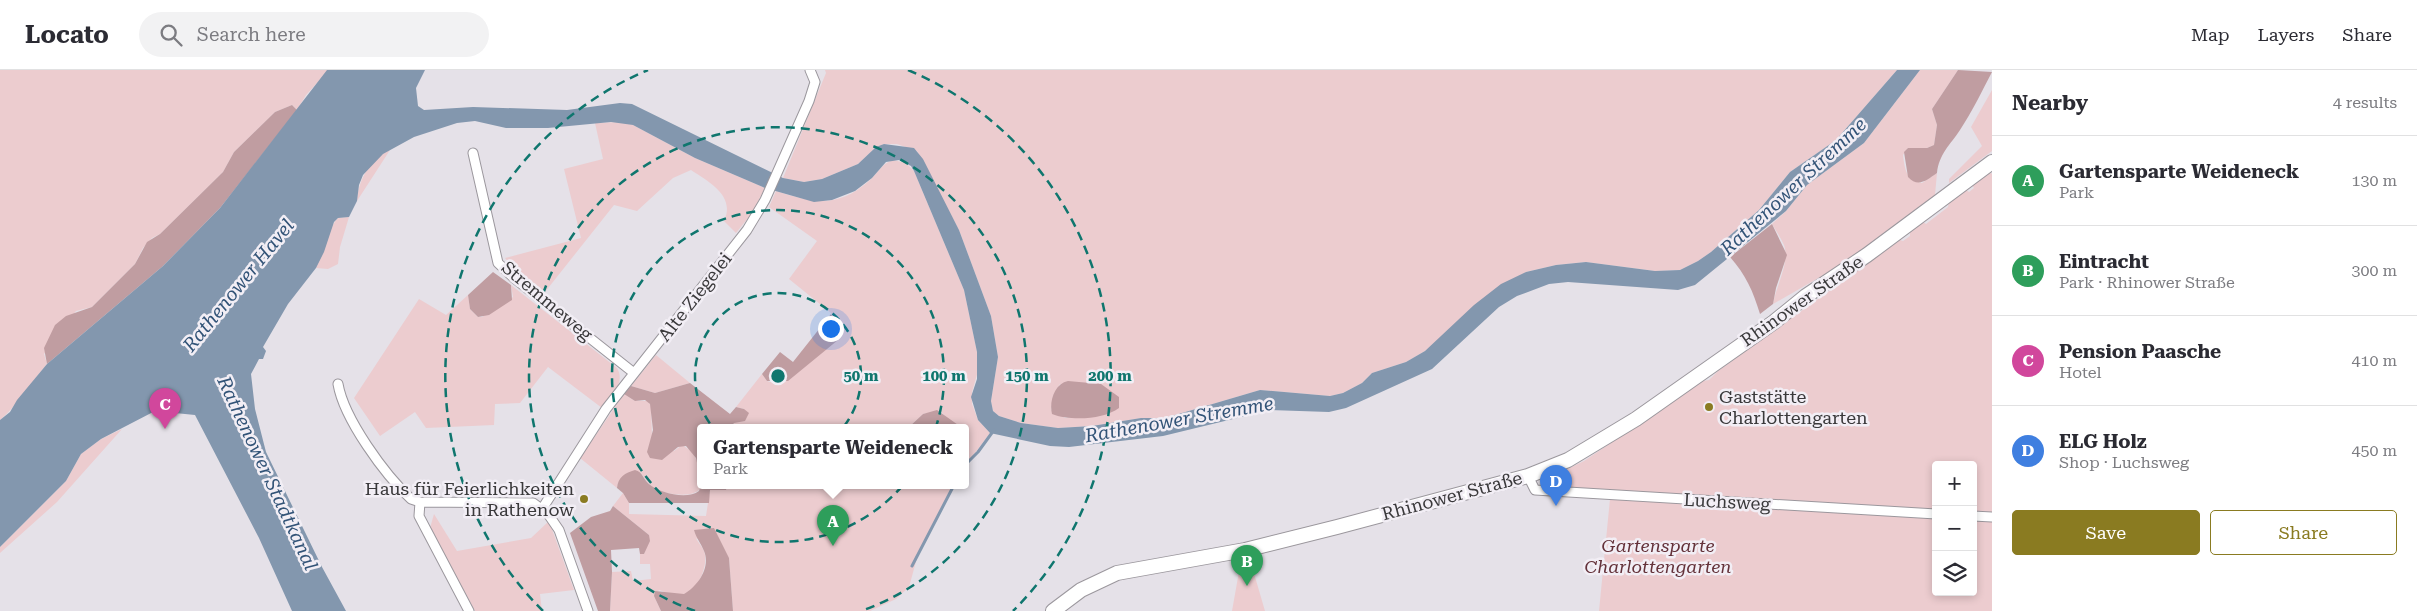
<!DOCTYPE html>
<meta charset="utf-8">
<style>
body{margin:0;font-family:"Roboto Serif",serif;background:#f2f2f3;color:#2b2b33}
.controls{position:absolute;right:15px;bottom:15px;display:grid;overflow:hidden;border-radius:5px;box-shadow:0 2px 8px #0003}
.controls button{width:45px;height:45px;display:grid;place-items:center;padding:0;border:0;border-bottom:1px solid #e1e1e2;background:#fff;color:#2b2b33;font:25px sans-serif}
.you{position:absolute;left:830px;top:258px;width:18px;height:18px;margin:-12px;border:4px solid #fff;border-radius:50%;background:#1a73e8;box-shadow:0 0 0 8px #1a73e833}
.badge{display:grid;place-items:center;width:32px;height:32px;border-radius:50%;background:#8a7b21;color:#fff;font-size:16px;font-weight:700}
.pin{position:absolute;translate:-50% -41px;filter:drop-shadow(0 1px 2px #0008)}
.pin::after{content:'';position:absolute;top:26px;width:18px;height:15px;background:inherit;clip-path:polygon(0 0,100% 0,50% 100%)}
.popup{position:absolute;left:697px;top:354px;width:272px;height:65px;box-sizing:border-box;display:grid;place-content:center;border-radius:5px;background:#fff;filter:drop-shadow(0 1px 4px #0005);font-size:16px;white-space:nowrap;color:#7c7c81}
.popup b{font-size:19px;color:#2b2b33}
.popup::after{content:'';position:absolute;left:50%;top:100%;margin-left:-10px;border:10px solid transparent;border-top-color:#fff}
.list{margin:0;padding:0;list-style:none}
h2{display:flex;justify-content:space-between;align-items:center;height:65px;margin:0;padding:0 20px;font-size:21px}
h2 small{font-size:16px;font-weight:400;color:#7c7c81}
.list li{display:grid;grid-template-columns:32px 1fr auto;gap:15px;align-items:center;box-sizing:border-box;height:90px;padding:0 20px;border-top:1px solid #e1e1e2}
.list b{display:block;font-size:19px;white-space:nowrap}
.list p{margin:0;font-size:16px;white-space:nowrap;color:#7c7c81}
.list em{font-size:16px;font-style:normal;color:#7c7c81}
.actions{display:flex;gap:10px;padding:15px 20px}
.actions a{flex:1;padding:11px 0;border:1px solid #8a7b21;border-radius:5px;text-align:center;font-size:18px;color:#8a7b21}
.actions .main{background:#8a7b21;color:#fff}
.icon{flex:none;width:28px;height:28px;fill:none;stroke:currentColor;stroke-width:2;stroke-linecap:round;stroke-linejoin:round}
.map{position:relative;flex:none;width:1992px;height:541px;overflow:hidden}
header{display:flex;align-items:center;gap:30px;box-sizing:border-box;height:70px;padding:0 25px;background:#fff;border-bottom:1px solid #e1e1e2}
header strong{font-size:24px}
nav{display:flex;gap:28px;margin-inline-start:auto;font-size:18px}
.search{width:350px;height:45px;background:#f2f2f3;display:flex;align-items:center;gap:12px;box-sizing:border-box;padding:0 18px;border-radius:28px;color:#7c7c81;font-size:19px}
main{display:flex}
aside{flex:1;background:#fff}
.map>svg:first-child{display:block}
.green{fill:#eccccf;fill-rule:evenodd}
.forest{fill:#c09da1}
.water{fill:#8397ae}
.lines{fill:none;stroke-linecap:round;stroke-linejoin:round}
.stream{stroke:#8397ae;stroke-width:3}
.street-casing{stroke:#9b979d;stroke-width:11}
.primary-casing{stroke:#9b979d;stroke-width:16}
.street{stroke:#fff;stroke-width:9}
.primary{stroke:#fff;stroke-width:14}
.ring{fill:none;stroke:#0f766e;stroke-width:2.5;stroke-dasharray:9 6}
.poi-dot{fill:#8a7b21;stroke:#f2eef5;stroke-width:2}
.labels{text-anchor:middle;stroke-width:5;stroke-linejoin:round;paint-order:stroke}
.street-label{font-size:18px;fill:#3a393b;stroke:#f2eef5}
.poi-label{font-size:18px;fill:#3a393b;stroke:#f2eef5;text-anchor:start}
.park-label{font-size:18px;font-style:italic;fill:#64323a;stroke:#f2eef5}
.water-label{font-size:19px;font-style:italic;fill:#325377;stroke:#f2eef5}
.centre{fill:#0f766e;stroke:#f2eef5;stroke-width:2.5}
.ring-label{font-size:15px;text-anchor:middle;font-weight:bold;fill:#0f766e;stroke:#f2eef5;stroke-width:5;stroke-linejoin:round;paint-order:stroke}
</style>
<header>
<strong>Locato</strong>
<div class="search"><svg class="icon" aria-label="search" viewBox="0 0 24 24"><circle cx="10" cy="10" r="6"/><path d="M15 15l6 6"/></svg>Search here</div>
<nav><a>Map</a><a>Layers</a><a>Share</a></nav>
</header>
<main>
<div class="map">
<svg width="1992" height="541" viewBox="0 0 1992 541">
<rect width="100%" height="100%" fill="#e5e1e8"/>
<path class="green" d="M0,0h329l-23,25 -9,15 -5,-5 -17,7 -41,40 -11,20 -63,62 -8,4 -9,10 -8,16 -43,43 -16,4 -32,43 3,10c-14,16 -32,44 -47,56z
M825,0h1072l-61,70 -46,32 -31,38 -48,42 -13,9 -18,9 -25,1 -69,-9 -30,3 -30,7 -101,79 -19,11 -34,11 -10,10 -19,10 -13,3 -70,-6 -95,28h-24l-49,8 -34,2 -37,-5 -22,-7 -6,-5 -2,-10 7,-44 -7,-41 -32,-86 -42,-79 -20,-7h-13l-8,3 -18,17 -36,15 -18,3 -21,-4 43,-105zM1060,314l36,32 -31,2 -14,-8 2,-14z
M1920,0h38l-26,39 5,16 -3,20 -7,3h-19l-5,7c2,16 3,24 19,28l15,-10 -2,22 -94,70 -68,39c3,-18 17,-41 11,-59 -3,-7 -8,-14 -12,-21l14,-13 21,-26 57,-42z
M1992,20v61l-43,32v-4l33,-33 -11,-19z
M620,52l13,3 62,33 70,30 -13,25 -16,20 -12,-12c12,-25 -15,-39 -33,-51l-18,8 -36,33 -23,-6 -69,87 -33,-26 -7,-8 76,-20 -17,-69 39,-10 -8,-36z
M390,80l-33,51c1,-20 13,-43 33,-51z
M893,90l13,3 8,8 50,119 13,62 1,19 -6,21v12l6,16 12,13 -24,32v-38l-13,-4 -13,-12 -17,3 -14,13h-178l13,-18 -8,-2 26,-33 5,7 3,1h15l55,-46 -9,-23 -42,-34 28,-38 -48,-34 7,-16c37,12 62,18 94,-11 8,-7 11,-16 23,-20z
M1990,102l2,2v339l-19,-1v-47h-37v45l-389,-22 -3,-8 40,-19 119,-80 6,-1 9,-9 182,-131 3,1 7,-5v-5l13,-9 3,2 22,-17 1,-5 17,-12 3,2 5,-4 -2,-3z
M349,147l-9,30 -2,17 -10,5 -12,-1c6,-13 13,-42 22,-50z
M511,215l106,83c9,15 -6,28 -15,40l-54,-41 -28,36 -25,1 -1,21 -68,3 -11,-16 -35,24 -26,-38 65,-99 27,16 22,-20 2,14 8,8h4l31,-20z
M656,285l34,28 -35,10 -24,-7z
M624,324l11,7h13l3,5 1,31 22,14 8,-6 11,7 6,14 1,23c-9,10 -35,5 -46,-1 -6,-4 -9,-9 -13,-15l-23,10 -1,5 -37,-30z
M122,359l-65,73 -57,51v-6l66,-66 15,-27 20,-15z
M728,415h227l-38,73 -8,29 -13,12 -26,12h-137l-4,-53 -33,-20c3,6 8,10 9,17 2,15 -9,40 -26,40 -7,0 -14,-3 -20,-5l-5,6 7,15h-51l2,-39 19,-1 2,10 18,-2 -1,-15h-10v-10h4l5,-19 -36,-29 10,-13 6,10v11l77,2 4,-26h16z
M1610,429l326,18v75h37v-73l19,1v91h-393z
M434,444l23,37 74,-13 18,-17 25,69 -34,4 2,17h-67l-45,-83z
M1251,493l14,48h-33l8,-45z"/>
<path class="forest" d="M1958,0l34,2c-10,19 -20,40 -32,58 -10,15 -21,24 -23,43 -10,7 -19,15 -29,4l-4,-25 4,-4h19l7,-3 3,-20 -5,-16z
M292,35l5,5 -77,98 -57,58 -116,98 -3,-16 11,-23 11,-9 26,-9 43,-43 12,-22 13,-8 63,-62 11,-20 41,-40z
M1772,154l15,31 -11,33 -3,16 -13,10c-7,-23 -14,-39 -30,-57z
M493,202l18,13 1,15 -23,15 -11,2 -8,-8 -2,-14z
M831,244l8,16 -1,10 -50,41h-21l-5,-7 18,-22 13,10z
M1068,311l33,3 18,13v11c-16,12 -49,13 -67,6 -3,-12 2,-30 16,-33z
M690,313l40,31 6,-7 8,2 5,4 -4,8 -11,2 -3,4h-31v50l-4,-19 -10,-12 -8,1 -16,13 -12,-2 -3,-6 6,-22 -3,-26 -5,-4 -10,1 -11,-7 7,-8 24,7z
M937,340l24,17h-52l14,-13z
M635,400c8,2 8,9 14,14 10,9 38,16 50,7l2,-6h27l-2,5h-16l-1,13h-80l-6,-10 -6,-5c1,-11 8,-15 18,-18z
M613,436l36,29 1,6 -6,13h-4l-1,-6 -28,2 1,22 -2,39h-12l-28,-78 21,-16 19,-6z
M714,458l15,30 4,53h-72l-7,-15 1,-5 29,3c14,-8 27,-27 20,-43 -3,-8 -8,-13 -10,-21z"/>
<path class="water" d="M327,0h98l-9,18 2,18 6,4 49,-3 94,3 53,-7 12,1 151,74 21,4 18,-3 36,-15 18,-17 8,-3 30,4 9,11 36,71 32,86 7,41 -7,44 2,10 6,5 22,7 37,5 34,-2 49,-8h24l95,-28 70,6 13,-3 19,-10 10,-10 34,-11 19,-11 49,-46 27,-21 25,-12 30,-7 30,-3 69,9 25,-1 18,-9 13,-9 48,-42 31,-38 46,-32 61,-70h23l-56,73 -57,42 -21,26 -91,74 -17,5 -110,-8 -19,2 -32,12 -18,11 -67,62 -86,39 -17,4 -59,-2 -107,26 -94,11 -19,-1 -60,-13 -12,-13 -7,-23 6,-18v-27l-13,-62 -50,-119 -3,-5 -12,-6 -13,2 -14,16 -17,13 -23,9 -18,2 -49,-14 -70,-30 -62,-33 -22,-3 -63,6h-42l-31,-7 -18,2 -43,14 -31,17 -20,21 -4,10 -2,16 -8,16 -11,1 -4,4 -10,30 -8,16 -28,36 -25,43 3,4 -3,8h-4l-8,15 4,35 11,43 56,115 24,44h-54l-33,-73 -64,-123 -40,-4 -54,28 -20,15 -15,27 -66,66v-127l10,-8 7,-12 30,-36 116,-98 57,-58z"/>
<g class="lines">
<path class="stream" d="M966,394l12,-12 16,-22
M912,496l42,-81"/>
<g class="street-casing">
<path id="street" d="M473,83l25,110 16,15 120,95
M338,314c6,35 47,91 73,115l9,3 113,1 15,11 11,16 29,81
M1528,406l7,14 401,24
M420,432l-1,14 50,95
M542,439l64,-100 141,-179 18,-30 44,-99 6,-19 -5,-12
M1973,446l19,1"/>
</g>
<g class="primary-casing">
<path id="primary" d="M1053,541l28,-21 36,-17 128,-23 92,-23 191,-51 40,-16 68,-41 138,-97 32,-26 61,-41 125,-93"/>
</g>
<use href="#street" class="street"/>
<use href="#primary" class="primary"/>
</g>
<g class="ring">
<circle cx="778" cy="306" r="83"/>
<circle cx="778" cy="306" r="166"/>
<path d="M695 541A249 249 0 1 1 861 541"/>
<path d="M543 541A332 332 0 0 1 648 0M908 0A332 332 0 0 1 1013 541"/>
</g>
<g class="poi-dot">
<circle cx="1709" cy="337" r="5"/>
<circle cx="584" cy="429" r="5"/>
</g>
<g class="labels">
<g class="street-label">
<text transform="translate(695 227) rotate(-52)" y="6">Alte Ziegelei</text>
<text transform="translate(547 231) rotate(40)" y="6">Stremmeweg</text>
<text transform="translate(1802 231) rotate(-35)" y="6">Rhinower Straße</text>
<text transform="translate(1452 426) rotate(-15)" y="6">Rhinower Straße</text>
<text transform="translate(1727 432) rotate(3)" y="6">Luchsweg</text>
</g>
<g class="poi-label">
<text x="1719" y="333">Gaststätte<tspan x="1719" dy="21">Charlottengarten</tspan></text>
<text x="574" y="425" text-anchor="end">Haus für Feierlichkeiten<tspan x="574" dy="21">in Rathenow</tspan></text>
</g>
<g class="park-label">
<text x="1658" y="482">Gartensparte<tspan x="1658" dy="21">Charlottengarten</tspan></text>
</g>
<g class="water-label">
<text transform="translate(1793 116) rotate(-43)" y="7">Rathenower Stremme</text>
<text transform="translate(238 215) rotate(-51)" y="7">Rathenower Havel</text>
<text transform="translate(1179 349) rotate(-10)" y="7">Rathenower Stremme</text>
<text transform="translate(268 403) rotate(65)" y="7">Rathenower Stadtkanal</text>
</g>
</g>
<circle cx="778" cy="306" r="8" class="centre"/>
<g class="ring-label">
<text x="861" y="311">50 m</text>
<text x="944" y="311">100 m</text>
<text x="1027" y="311">150 m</text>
<text x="1110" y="311">200 m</text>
</g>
</svg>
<div class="controls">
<button>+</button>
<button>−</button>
<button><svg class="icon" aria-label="layers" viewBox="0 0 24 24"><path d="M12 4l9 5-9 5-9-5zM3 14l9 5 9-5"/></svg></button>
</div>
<div class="you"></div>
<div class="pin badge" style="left:833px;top:476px;background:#2e9e5b">A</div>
<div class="popup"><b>Gartensparte Weideneck</b>Park</div>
<div class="pin badge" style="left:1247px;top:516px;background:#2e9e5b">B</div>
<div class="pin badge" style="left:165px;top:359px;background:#d1479c">C</div>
<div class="pin badge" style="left:1556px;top:436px;background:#3f7fe0">D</div>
</div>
<aside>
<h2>Nearby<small>4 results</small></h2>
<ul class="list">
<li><span class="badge" style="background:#2e9e5b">A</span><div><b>Gartensparte Weideneck</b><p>Park</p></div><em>130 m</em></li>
<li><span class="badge" style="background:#2e9e5b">B</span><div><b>Eintracht</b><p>Park · Rhinower Straße</p></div><em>300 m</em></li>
<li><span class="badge" style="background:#d1479c">C</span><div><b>Pension Paasche</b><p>Hotel</p></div><em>410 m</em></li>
<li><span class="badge" style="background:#3f7fe0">D</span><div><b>ELG Holz</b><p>Shop · Luchsweg</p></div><em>450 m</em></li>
</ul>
<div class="actions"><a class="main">Save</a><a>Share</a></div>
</aside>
</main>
